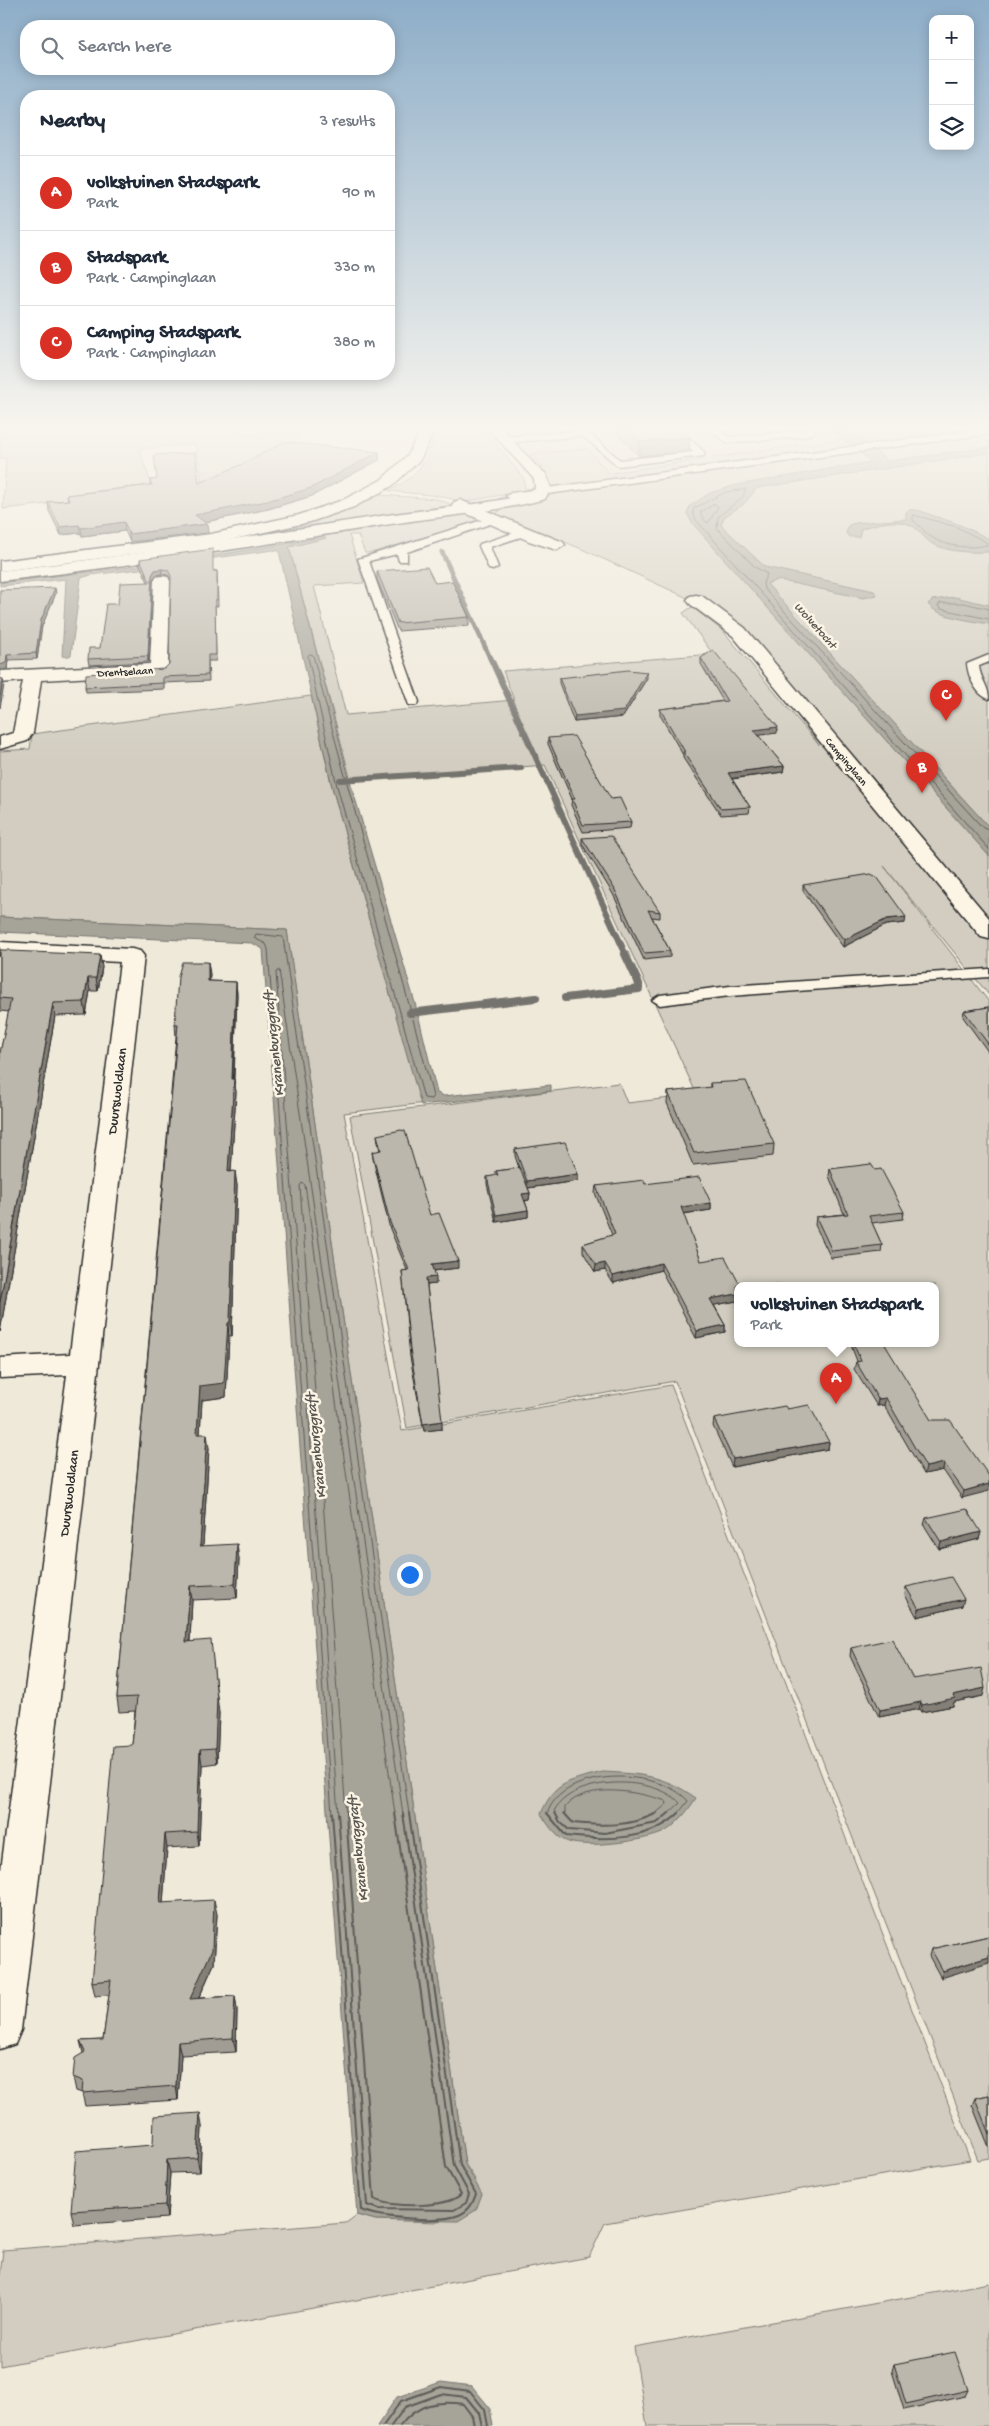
<!DOCTYPE html>
<meta charset="utf-8">
<style>
body{margin:0;font-family:"Gochi Hand",sans-serif;background:#f6f6f7;color:#1f2937}
.controls{position:absolute;right:15px;top:15px;display:grid;overflow:hidden;border-radius:10px;box-shadow:0 2px 12px #0003}
.controls button{width:45px;height:45px;display:grid;place-items:center;padding:0;border:0;border-bottom:1px solid #e0e1e3;background:#fff;color:#1f2937;font:25px sans-serif}
.you{position:absolute;left:409px;top:1574px;width:18px;height:18px;margin:-12px;border:4px solid #fff;border-radius:50%;background:#1a73e8;box-shadow:0 0 0 8px #1a73e833}
.badge{display:grid;place-items:center;width:32px;height:32px;border-radius:50%;background:#d93025;color:#fff;font-size:16px;font-weight:700}
.pin{position:absolute;translate:-50% -41px;filter:drop-shadow(0 1px 2px #0008)}
.pin::after{content:'';position:absolute;top:26px;width:18px;height:15px;background:inherit;clip-path:polygon(0 0,100% 0,50% 100%)}
.popup{position:absolute;left:734px;top:1282px;width:205px;height:65px;box-sizing:border-box;display:grid;place-content:center;border-radius:10px;background:#fff;filter:drop-shadow(0 1px 4px #0005);font-size:16px;white-space:nowrap;color:#747a83}
.popup b{font-size:19px;color:#1f2937}
.popup::after{content:'';position:absolute;left:50%;top:100%;margin-left:-10px;border:10px solid transparent;border-top-color:#fff}
.list{margin:0;padding:0;list-style:none}
h2{display:flex;justify-content:space-between;align-items:center;height:65px;margin:0;padding:0 20px;font-size:21px}
h2 small{font-size:16px;font-weight:400;color:#747a83}
.list li{display:grid;grid-template-columns:32px 1fr auto;gap:15px;align-items:center;box-sizing:border-box;height:75px;padding:0 20px;border-top:1px solid #e0e1e3}
.list b{display:block;font-size:19px;white-space:nowrap}
.list p{margin:0;font-size:16px;white-space:nowrap;color:#747a83}
.list em{font-size:16px;font-style:normal;color:#747a83}
.icon{flex:none;width:28px;height:28px;fill:none;stroke:currentColor;stroke-width:2;stroke-linecap:round;stroke-linejoin:round}
.map{position:relative;flex:none;width:989px;height:2426px;overflow:hidden}
.search{position:absolute;background:#fff;box-shadow:0 2px 12px #0003;left:20px;top:20px;width:375px;height:55px;display:flex;align-items:center;gap:12px;box-sizing:border-box;padding:0 18px;border-radius:20px;color:#747a83;font-size:19px}
.panel{position:absolute;background:#fff;box-shadow:0 2px 12px #0003;left:20px;top:90px;width:375px;height:290px;border-radius:20px}
.map>svg:first-child{display:block}
.built{fill:#e0dacc}
.green{fill:#d2cdc0;stroke:#7e7c76;fill-rule:evenodd}
.water{fill:#a6a399;stroke:#75736d}
.lines{fill:none;stroke-linecap:round;stroke-linejoin:round}
.shore-far1{stroke:#5c5b57;stroke-width:1}
.shore{stroke:#5c5b57;stroke-width:2}
.stream-far2{stroke:#75736d;stroke-width:5}
.stream-far1{stroke:#75736d;stroke-width:6}
.stream{stroke:#75736d;stroke-width:8}
.lane-casing{stroke:#2b2b2b;stroke-width:3}
.street-casing{stroke:#2b2b2b;stroke-width:3}
.secondary-casing{stroke:#2b2b2b;stroke-width:3}
.lane{fill:#fcf5e5;fill-rule:evenodd}
.street{fill:#fcf5e5;fill-rule:evenodd}
.secondary{fill:#fcf5e5;fill-rule:evenodd}
.wall{fill:#a29d94;stroke:#2b2b2b}
.shaded-wall{fill:#848078;stroke:#2b2b2b}
.building{fill:#bcb7ac;stroke:#2b2b2b}
.labels{text-anchor:middle;stroke-width:5;stroke-linejoin:round;paint-order:stroke}
.far-street-label{font-size:11px;fill:#2b2b2b;stroke:#fcf5e5}
.far-water-label{font-size:12px;font-style:italic;fill:#565552;stroke:#fcf5e5}
.street-label{font-size:14px;fill:#2b2b2b;stroke:#fcf5e5}
.water-label{font-size:15px;font-style:italic;fill:#565552;stroke:#fcf5e5}
</style>
<div class="map">
<svg width="989" height="2426" viewBox="0 0 989 2426">
<rect width="100%" height="100%" fill="#efe9da"/>
<filter id="ink" filterUnits="userSpaceOnUse"><feTurbulence type="fractalNoise" baseFrequency=".02" numOctaves="2"/><feDisplacementMap in="SourceGraphic" scale="10" xChannelSelector="R" yChannelSelector="G"/><feConvolveMatrix kernelMatrix="1 2 1 2 8 2 1 2 1" color-interpolation-filters="sRGB"/></filter>
<g filter="url(#ink)">
<path class="built" d="M503,425h452l-406,54z"/>
<path class="green" d="M0,425h237l2,10 61,-3 -7,11 -91,40 -7,-39 -56,5 15,43 -151,17 3,-51h-6z
M436,425h45l43,54 1,10 23,-3 -10,-18 5,-1 -12,-13 56,-5 22,24 234,-34 10,8 -233,31 369,-45v562l-105,-129 105,136v1156l-11,2 -303,-779 -268,47 -57,-312 269,-33 8,20 70,-8 -152,-330 -194,16 -62,-234 37,-9 -126,20 -3,-3 260,-42 9,1 9,5 -2,4 -99,29 -9,1 -7,-18h-9l15,48 -50,3 32,129 168,-15 -11,-29 210,-17 -30,-41 9,-6 32,25 95,113 -97,-131 -138,-64 -89,-37 5,-2 -12,-6 19,-11 -43,8 -24,-6 -51,-5c31,-16 41,-32 47,-66zM737,1285h198v58h-198z
M868,425h121v2l-121,18 -21,-17z
M380,495l57,4 16,6 -191,29c42,-9 80,-19 118,-39z
M311,696l21,91 42,151 10,1 41,164 -81,10 58,318 269,-46 299,775 -365,63 -16,34 -589,109v-90l3,-26 343,-27 11,-8 19,5 60,2 39,-43 -10,-15 -178,-1234 -287,-13v-166l30,-2 2,-15z
M989,2283v143h-342l-13,-79z"/>
<path class="water" d="M827,425h16l44,36 102,-14v6l-232,35 -13,16 -20,13 -3,8 44,42 109,24 3,4 -14,3 -86,-18 -10,4 222,243v29l-297,-333 -5,-10 3,-7 20,-13 27,-8 134,-23z
M910,510c11,-1 16,4 27,7 20,6 33,12 52,22v13c-18,1 -42,0 -58,-9 -6,-4 -11,-12 -17,-16 -15,-10 -38,-3 -53,2l-2,8h-10l-3,-4 3,-8 6,-2 51,-4v-7z
M320,538h6l-37,9 59,227 69,236 20,83 7,3 107,-11v6l-130,14 -89,-318 -53,-236 -6,-1 -72,10 -1,-2z
M171,562l2,3 -82,10 -10,3 -10,77 -5,2 -4,-1 4,-77 -66,7v-3z
M955,597l34,8v19c-15,-3 -53,-7 -61,-20l4,-4z
M0,917l287,13 178,1234 17,30 -6,16 -18,11 -82,-1 -19,-5 -94,-1266 -11,-6 -252,-11z
M603,1772c39,2 60,3 93,26 -8,13 -21,29 -34,35 -18,8 -82,17 -98,7 -10,-5 -17,-17 -23,-26 13,-33 31,-34 62,-42z
M441,2382l31,4 18,22 3,18h-116l20,-29z"/>
<g class="lines">
<path class="shore-far1" d="M715,504l3,3 -9,15h-3l-6,-9z
M914,515l43,12 29,15 1,3c-15,4 -41,2 -54,-7 -7,-4 -13,-12 -20,-18z
M989,609l-25,-6h-24l-2,3 3,3 48,10
M310,654l3,1c37,148 83,293 120,441l-2,3 -7,-1 -87,-312 -29,-129z
M989,830l-6,-2 -219,-239 -1,-6 4,-9 -12,-7 -38,-39 1,-11 25,-20 3,-8 -20,3 -32,16 -1,5 3,7 293,329
M332,1814l-64,-865 -2,-5 -12,-6 2,-4 27,3 126,877
M338,1814l-62,-842 3,-2 124,844
M346,1814l-46,-628 2,-3 3,2 90,629
M547,1814c15,-48 113,-46 141,-13l-10,13
M556,1814l-2,-3c19,-36 101,-36 126,-8l-12,11
M565,1814v-7c22,-26 74,-15 101,-6l1,3 -12,10"/>
<path class="shore" d="M332,1813l29,397c18,8 80,13 98,5 10,-4 14,-12 17,-21l-16,-29 -51,-352
M338,1813l29,392 11,4 76,1 12,-7 3,-9 -15,-28 -51,-353
M346,1813l28,386c15,9 75,9 87,-5l-15,-27 -51,-354
M547,1813l19,23c38,4 84,6 113,-23
M555,1813l5,9 9,8 36,3 52,-10 12,-10
M564,1813l9,10c29,3 58,4 84,-10
M383,2426l18,-25 40,-14 29,4 15,19 3,16
M391,2426l14,-19 36,-13 25,3 13,16 3,13
M400,2426c17,-22 37,-26 63,-22l9,12 2,10"/>
<path class="stream-far2" d="M442,552l48,106"/>
<path class="stream-far1" d="M490,657l136,298
M340,780l181,-12"/>
<path class="stream" d="M565,998l74,-9v-5l-14,-30
M410,1013l126,-15"/>
<g class="lane-casing">
<path id="lane" d="M665,425h10l29,27v4l-86,10 -35,-30 -79,7 -5,-3 5,-3 81,-7 35,30 73,-8z
M703,425h10l16,12 71,-6 6,-2v-4l11,1 -4,7 -12,4 -74,6z
M989,428v6l-478,65 -5,-3 5,-3z
M492,517l4,1v4l-89,30v9h-8l-2,-7 -28,7 50,141 -2,3h-8l-51,-146z
M523,530l4,1v4l-37,12 8,20 -5,3 -4,-1 -10,-23 1,-2z
M989,655v7l-10,4c1,13 10,20 10,33 -13,-4 -21,-23 -22,-35z
M989,969v8l-259,19 -70,9 -8,-5 8,-5 70,-9z"/>
</g>
<g class="street-casing">
<path id="street" d="M423,425h14l-17,35 -28,26 -38,21 -44,15 -99,22 -211,27v-10l211,-27 88,-19 44,-15 38,-20 27,-25z
M460,500l103,42 2,3 -8,5 -28,-9 -75,-33 -2,-3 2,-3z
M162,576l6,1 2,4 -2,88 -3,4 -124,7 -8,53 -6,8 -27,8v-12l13,-4 10,-52 -23,2v-12l150,-7 4,-83 2,-4z
M696,595l6,1 43,32 244,290v21l-8,-2 -248,-301 -43,-32 -3,-4 3,-4z
M0,942l132,7 8,2 4,5 -45,408 -78,666 -6,14 -15,5v-172l67,-502 -67,3v-20l70,-4 50,-392 -120,-6z"/>
</g>
<g class="secondary-casing">
<path id="secondary" d="M485,425h14l37,41 10,8 5,14 -6,11c-52,14 -106,17 -160,26 -128,21 -256,41 -385,56v-10c130,-15 258,-36 387,-56 49,-7 98,-10 146,-22l2,-5 -1,-9z"/>
</g>
<use href="#lane" class="lane"/>
<use href="#street" class="street"/>
<use href="#secondary" class="secondary"/>
</g>
<path class="wall" d="M604,425h73l13,12 -1,14 -50,5 -27,-28h-5z
M379,452v8l-67,36 -44,13 -64,13 4,11 -78,9 -5,-11 -43,5 -2,-3 -19,2 -12,-24 -1,-9 20,-2 -1,-5 83,-10v-5l49,3z
M140,559l77,12 1,35h-3l1,55h-8l1,20 -45,2v6l-78,3 -1,-5 79,-18 5,-5 2,-84 -3,-5 -6,-1 -6,1 -4,6 -4,81 -59,3 -1,-6 12,-11 18,-44 30,-22 -8,-17z
M377,571l58,12 34,34v9l-71,5 -21,-52z
M0,590l56,3 -14,33 -5,33 -29,1 -1,9z
M701,658l76,75 -19,2 26,31 -1,6 -51,7 18,28 -1,6 -28,2 -38,-57v-3l-23,-40v-6l63,-8 -22,-37z
M559,678h88l-24,39 -49,5 -15,-39z
M548,738l63,61 20,23 -1,6 -47,4 -12,-27 1,-6 -24,-55z
M582,838l78,74v6l-8,-1 18,34v6l-26,3 -31,-66 -31,-50z
M803,885l102,38 -19,2 -43,22 -40,-56z
M0,950l102,17 -4,24h-8l-4,24 -31,1 -55,316v-279l9,-41 -9,-1z
M210,974l-1,7 27,1 1,13 -3,84 2,13 -5,80 6,13 -5,151h-3l-3,61 -24,3 -2,34 9,14 -6,98 36,13 -2,39 -45,2 -2,41 29,72 -2,50 -15,2 -3,81 -32,2 -4,55 54,11 -3,50 -15,34 36,-2 2,14 -1,42 -55,3 -3,45 -93,6 -3,-13 -6,-2 -3,-14 10,-24 -3,-12 23,-1 6,-45 -14,1 -3,-14 40,-237 3,-34 -16,1 -2,-14 59,-661 -1,-13z
M989,1007v46l-26,-36 1,-6z
M710,1083l64,61 -1,12 -80,9 -26,-62 1,-11 42,-4z
M377,1135l53,80 28,53 -24,3 2,13 -9,1 15,144 -18,2 -14,-74 -8,-86 5,-1 -17,-41 -17,-70 -1,-7 8,-1 -2,-9z
M515,1149l63,25v7l-50,7 2,5 -1,7 -4,1 3,9v7l-32,5 -9,-38v-7l9,-1v-5l23,-3 -4,-12z
M830,1169l74,43 -1,7 -31,4 10,22 -1,7 -50,6 -16,-33 1,-8 28,-3 -15,-38z
M645,1184l66,19v7l-28,4 18,47 36,24v16l-23,4 11,20v7l-29,6 -35,-68 -48,13 -8,-13 -10,2 -12,-20v-8l29,-9 -17,-42 1,-7z
M852,1343h1l78,77 58,56 -27,22 -19,-28 -19,4 -40,-69 -7,1 -23,-37 2,-7 1,-1 -5,-13z
M787,1409l42,33 -1,7 -96,18 -19,-41 1,-7z
M926,1518l55,14 -2,7 -40,10 -15,-24z
M906,1587l56,19 -45,11 -12,-22z
M851,1648l62,31 70,17 -29,6 -1,4 -32,6 -2,-3 -40,8 -29,-61z
M989,1936l-48,42 -12,-22 2,-7z
M989,2095v52l-17,-42 3,-7z
M202,2126l-2,46 -30,1 -3,45 -93,7 -3,-14 82,-66z
M894,2364l74,26 -3,6 -61,14 -12,-39z"/>
<path class="shaded-wall" d="M551,425h18l-18,1z
M607,425h5v3h-5z
M690,437l-1,14 -50,5 1,-14z
M379,452v8l-67,36 -44,13 -72,15 -1,-9z
M124,522l1,9 -43,5 -1,-8z
M207,524l1,9 -78,9 -1,-8z
M79,525l1,8 -19,2 -1,-8z
M162,569v5l-6,1 -4,6 -4,81v-6l4,-81 3,-5z
M55,588l1,5 -14,33 -5,33 -1,-6 5,-33z
M7,655l1,5 -1,9 -7,2v-6z
M647,672v6l-24,39 -49,5 1,-6z
M3,679l1,6 -4,23v-12z
M778,727l-1,6 -23,3v-6z
M784,766l-1,6 -55,7v-6z
M906,917l-1,6 -19,2 -43,22 1,-7 43,-21z
M100,955l2,12 -4,24 -2,-13z
M208,962l2,12 -1,20 -1,-13z
M88,978l2,13 -4,24 -2,-13z
M236,982l1,13 -4,97 -1,-13z
M53,1003l2,13 -55,316v-30z
M234,1079l2,13 -6,93 -2,-13z
M235,1171l2,14 -5,151 -2,-14z
M578,1174v7l-51,7v-7z
M530,1193l-1,7 -7,1v-7z
M711,1203v7l-31,4 1,-7z
M528,1210v7l-32,5v-7z
M458,1261v7l-26,3v-7z
M605,1263v7l-10,2 1,-7z
M661,1263v7l-48,13v-7z
M436,1277v7l-10,1v-7z
M737,1294v7l-27,5v-7z
M228,1323l1,13 -3,61 -24,3 -3,48 -2,-14 3,-48z
M725,1325v7l-29,6 1,-7z
M886,1398l-2,7 -7,1 1,-7z
M442,1421v8l-18,2 -1,-7z
M207,1434l2,14 -7,112 -2,-14z
M829,1442l-1,7 -96,18 1,-8z
M944,1463l-1,7 -19,4 2,-7z
M989,1484v7l-27,7 2,-7z
M981,1532l-2,7 -40,10 2,-7z
M237,1544l2,15 -2,39 -2,-14z
M190,1586l2,14 -3,56 -3,-14z
M964,1599l-2,7 -45,11 2,-8z
M212,1654l7,59 -2,50 -2,-14z
M985,1688l-2,8 -29,6 -1,4 -32,6 1,-7 31,-10z
M921,1702l-2,7 -40,8 1,-7z
M200,1750l2,15 -3,81 -2,-14z
M165,1834l2,14 -5,69 -2,-14z
M214,1900l3,14 -3,50 -22,49 -2,-14z
M989,1957v6l-48,15 2,-7z
M235,1996l2,14 -1,42 -3,-14z
M178,2042l3,13 -3,45 -2,-14z
M200,2113l2,13 -2,46 -3,-14z
M167,2160l3,13 -3,45 -2,-13z"/>
<path class="building" d="M623,425h54l13,12 -50,5z
M284,442l95,10 -68,36 -44,13 -72,14 12,9 -78,10 -5,-12 -43,6 -2,-3 -19,2 -12,-25 21,-2 -2,-5 85,-10 -2,-5 7,-1 -3,-24 41,-2 4,30 46,-20z
M213,549v22h4v29h-2l1,55h-8v20l-45,2v6l-78,4 1,-13 78,-5 5,-5 2,-88 -3,-6 -6,-1 -7,1 -3,5 -4,81 -60,3 1,-11h11l6,-44h12l2,-21 30,-1 -10,-23z
M427,567l8,16 17,-2 17,36 -71,6 -21,-52z
M55,588l-14,32 -5,33 -29,2 -1,8 -6,2v-75z
M713,650l65,77 -24,3 30,36 -56,7 22,34 -29,2 -38,-57h2l-25,-43 67,-8 -26,-43z
M628,670l19,2 -23,39 -49,5 -16,-38z
M0,678l3,1 -3,17z
M574,736l37,63 9,-1 11,24 -48,3 -11,-26h3l-27,-61z
M611,836l49,76 -12,-2 22,41 -26,2 -30,-65 -32,-50z
M871,874l6,3 29,40 -19,2 -43,21 -41,-55z
M0,950h10v1l90,4 -4,23h-8l-4,24 -31,1 -53,299v-249l11,-54 -11,-1z
M182,962h26v19l28,1 -4,97h2l-6,93 7,-1 -5,151 -2,1 -4,60 -24,3 -3,48h10l-7,112 37,-2 -2,40 -45,2 -4,56 25,-2 6,59 -2,50 -15,1 -3,82 -32,2 -5,69 54,-3 -2,50 -22,49 45,-3 -2,42 -55,4 -2,44 -94,7 1,-12 -10,-4 2,-19 10,-6 -5,-11 23,-1 8,-60 -19,2 21,-236 19,-1 5,-48 -20,1 61,-674h-3l3,-48z
M989,1007v38l-25,-34z
M746,1081l28,63 -80,9 -26,-61 43,-5 -1,-4z
M401,1130l4,1 25,84 9,-2 19,48 -26,3 4,13 -10,1 16,143 -19,3 -13,-75 -8,-78 7,-1 -19,-48 -18,-70 9,-2 -4,-15z
M565,1142l13,32 -51,7 -12,-32z
M871,1164l4,6 6,-1 23,43 -35,4 13,29 -50,6 -16,-34 32,-3 -18,-45z
M520,1168l10,25 -8,1 6,16 -32,5 -9,-38 11,-2 -2,-4z
M699,1177l12,26 -30,4 20,54 24,-4 15,28h-3v9l-27,5 15,26 -28,6 -36,-68 -48,13 -8,-13 -9,2 -13,-21 32,-10 -19,-48 48,-6 1,4z
M853,1343h31l47,77h19l39,56v8l-25,7 -20,-28 -18,4 -40,-69 -8,1 -22,-37 5,-1z
M809,1405l20,37 -96,17 -19,-40 71,-13 2,3z
M967,1509l14,23 -40,10 -15,-24z
M951,1577l13,22 -45,10 -13,-22z
M892,1639l21,40 68,-11 4,20 -32,7 2,3 -33,7 -1,-3 -41,8 -29,-62z
M989,1936v21l-46,14 -12,-22z
M989,2095v39l-14,-36z
M200,2113l-3,45 -30,2 -2,45 -94,6 5,-60 77,-6 1,-29z
M955,2352l13,38 -62,14 -12,-40z"/>
</g>
<linearGradient id="sky" x2="0" y2="1"><stop stop-color="#8dadc8"/><stop offset="0.56" stop-color="#f8f5ee"/><stop offset="1" stop-color="#f8f5ee" stop-opacity="0"/></linearGradient>
<rect width="989" height="764" fill="url(#sky)"/>
<g class="labels">
<g class="far-street-label">
<text transform="translate(125 671) rotate(-3)" y="4">Drentselaan</text>
<text transform="translate(847 761) rotate(50)" y="4">Campinglaan</text>
</g>
<g class="far-water-label">
<text transform="translate(816 625) rotate(48)" y="4">Wolvetocht</text>
</g>
<g class="street-label">
<text transform="translate(116 1091) rotate(-83)" y="5">Duurswoldlaan</text>
<text transform="translate(68 1493) rotate(-83)" y="5">Duurswoldlaan</text>
</g>
<g class="water-label">
<text transform="translate(273 1044) rotate(-96)" y="5">Kranenburggraft</text>
<text transform="translate(315 1446) rotate(-96)" y="5">Kranenburggraft</text>
<text transform="translate(357 1849) rotate(-96)" y="5">Kranenburggraft</text>
</g>
</g>
</svg>
<div class="controls">
<button>+</button>
<button>−</button>
<button><svg class="icon" aria-label="layers" viewBox="0 0 24 24"><path d="M12 4l9 5-9 5-9-5zM3 14l9 5 9-5"/></svg></button>
</div>
<div class="you"></div>
<div class="pin badge" style="left:836px;top:1404px">A</div>
<div class="popup"><b>volkstuinen Stadspark</b>Park</div>
<div class="pin badge" style="left:922px;top:793px">B</div>
<div class="pin badge" style="left:946px;top:721px">C</div>
<div class="search"><svg class="icon" aria-label="search" viewBox="0 0 24 24"><circle cx="10" cy="10" r="6"/><path d="M15 15l6 6"/></svg>Search here</div>
<section class="panel">
<h2>Nearby<small>3 results</small></h2>
<ul class="list">
<li><span class="badge">A</span><div><b>volkstuinen Stadspark</b><p>Park</p></div><em>90 m</em></li>
<li><span class="badge">B</span><div><b>Stadspark</b><p>Park · Campinglaan</p></div><em>330 m</em></li>
<li><span class="badge">C</span><div><b>Camping Stadspark</b><p>Park · Campinglaan</p></div><em>380 m</em></li>
</ul>
</section>
</div>
